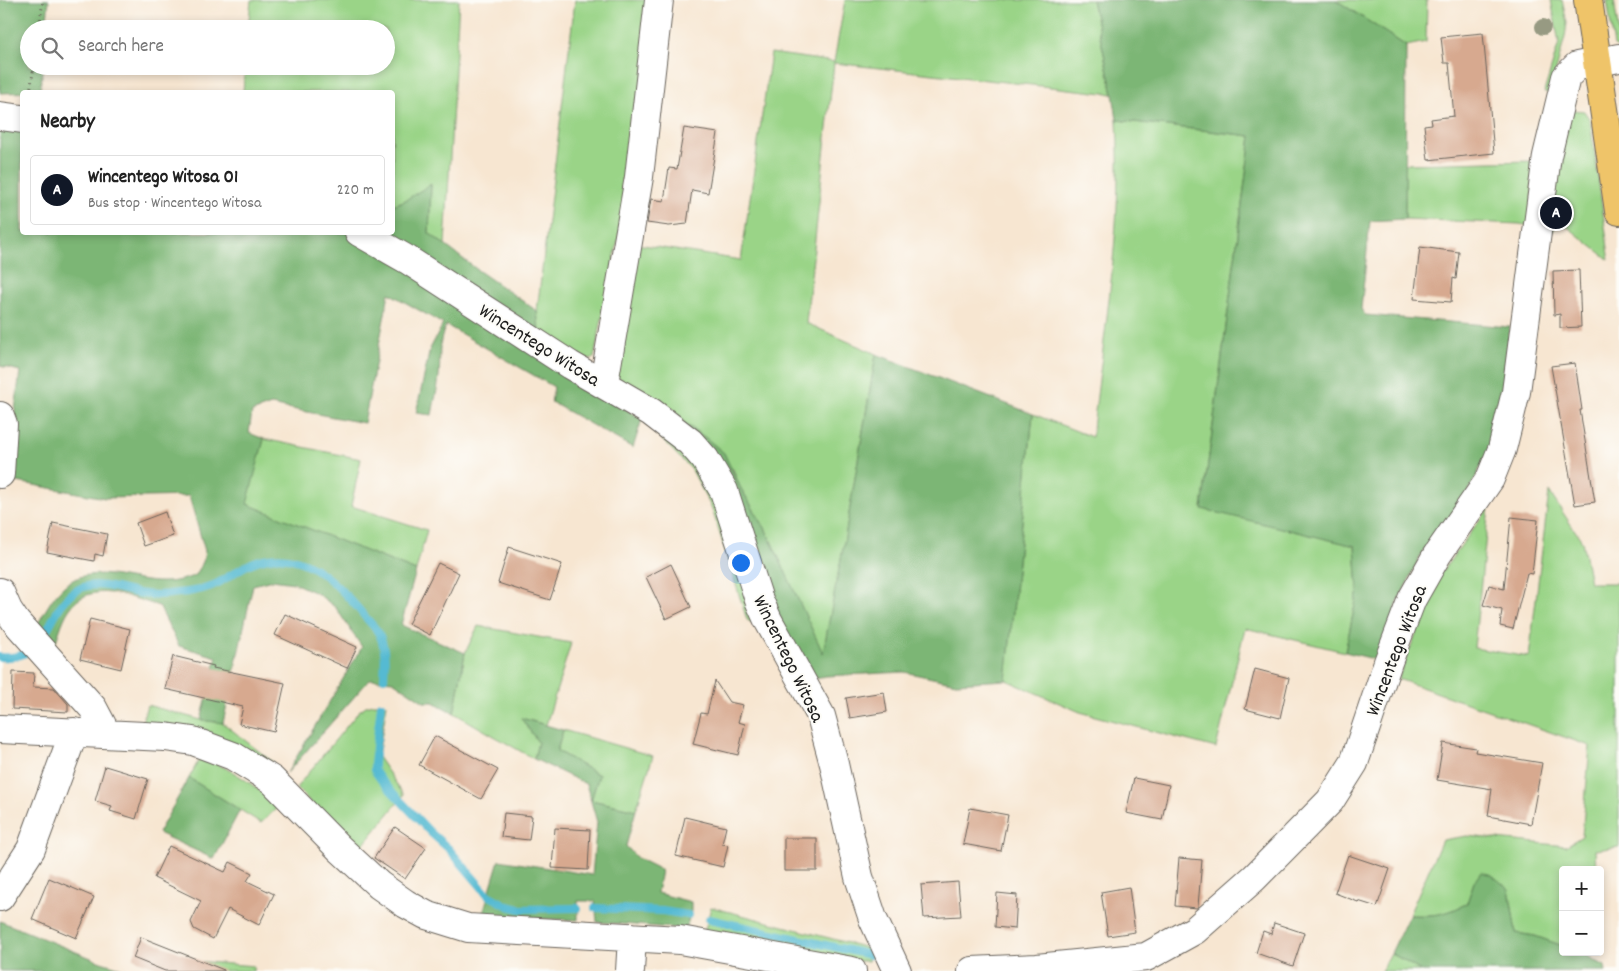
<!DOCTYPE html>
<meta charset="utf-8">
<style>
body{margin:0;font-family:Dekko,sans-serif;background:#f2f2f2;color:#222}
.controls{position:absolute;right:15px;bottom:15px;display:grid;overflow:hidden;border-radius:5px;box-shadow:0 2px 8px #0003}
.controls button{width:45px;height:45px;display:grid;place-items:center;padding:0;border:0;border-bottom:1px solid #e0e0e0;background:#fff;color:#222;font:25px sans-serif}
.you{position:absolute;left:740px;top:562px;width:18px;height:18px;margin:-12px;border:4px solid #fff;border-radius:50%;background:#1a73e8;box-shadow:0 0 0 8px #1a73e833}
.badge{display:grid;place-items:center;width:32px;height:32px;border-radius:50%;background:#111827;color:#fff;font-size:16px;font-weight:700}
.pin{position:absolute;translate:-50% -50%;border:2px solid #fff;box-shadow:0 1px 5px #0006}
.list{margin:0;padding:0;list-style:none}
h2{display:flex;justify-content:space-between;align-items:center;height:65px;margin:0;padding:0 20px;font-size:21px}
h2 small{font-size:16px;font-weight:400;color:#767676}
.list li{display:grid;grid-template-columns:32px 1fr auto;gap:15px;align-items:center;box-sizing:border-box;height:70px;margin:0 10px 10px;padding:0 10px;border:1px solid #e0e0e0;border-radius:5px}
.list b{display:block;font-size:19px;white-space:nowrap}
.list p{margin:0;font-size:16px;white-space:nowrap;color:#767676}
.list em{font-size:16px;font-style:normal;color:#767676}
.icon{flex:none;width:28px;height:28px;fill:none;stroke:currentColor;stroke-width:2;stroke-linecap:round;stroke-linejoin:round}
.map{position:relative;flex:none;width:1619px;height:971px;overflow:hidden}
.search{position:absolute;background:#fff;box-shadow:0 2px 8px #0003;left:20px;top:20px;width:375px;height:55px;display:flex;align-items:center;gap:12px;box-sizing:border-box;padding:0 18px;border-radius:28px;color:#767676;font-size:19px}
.panel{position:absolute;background:#fff;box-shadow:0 2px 8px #0003;left:20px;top:90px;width:375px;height:145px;border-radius:5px}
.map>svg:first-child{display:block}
.green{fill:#9ad487;stroke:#5b7852}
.forest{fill:#7bb674;stroke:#4c6948}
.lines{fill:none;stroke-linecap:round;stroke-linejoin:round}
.stream{stroke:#54bad2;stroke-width:8}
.building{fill:#d7a98f}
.minor-casing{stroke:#69635b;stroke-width:30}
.major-casing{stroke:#69635b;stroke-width:30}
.path{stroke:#69635b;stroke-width:3;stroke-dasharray:1 4;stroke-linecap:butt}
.minor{stroke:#fff;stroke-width:28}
.major{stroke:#efc469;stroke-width:28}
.tree{fill:#979a82}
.labels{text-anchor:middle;stroke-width:4;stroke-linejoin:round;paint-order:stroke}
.street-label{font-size:20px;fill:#1c1c1c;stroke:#fdfcf7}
</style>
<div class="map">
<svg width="1619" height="971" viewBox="0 0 1619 971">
<rect width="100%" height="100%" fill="#fdfcf7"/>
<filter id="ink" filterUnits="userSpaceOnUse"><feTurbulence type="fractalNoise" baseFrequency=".02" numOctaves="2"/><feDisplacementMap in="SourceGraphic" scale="10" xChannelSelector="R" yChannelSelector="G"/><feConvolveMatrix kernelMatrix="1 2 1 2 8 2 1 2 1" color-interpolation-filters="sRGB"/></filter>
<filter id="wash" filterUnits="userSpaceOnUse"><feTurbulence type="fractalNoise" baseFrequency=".0096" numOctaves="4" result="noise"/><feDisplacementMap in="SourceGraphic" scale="20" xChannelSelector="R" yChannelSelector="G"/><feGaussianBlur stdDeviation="1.12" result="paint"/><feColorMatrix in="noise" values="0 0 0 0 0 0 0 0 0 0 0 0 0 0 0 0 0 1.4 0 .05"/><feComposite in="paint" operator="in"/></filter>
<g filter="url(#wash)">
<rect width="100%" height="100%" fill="#f7e6d1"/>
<path class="green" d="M251,0h208l-14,245 -16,-12 2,-48 -27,16 -11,4 -1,-113h-149l2,-26h141v-37h-138z
M575,0h79l-16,142 -44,216c-14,4 -40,-11 -54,-17l-3,-30z
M845,0h247l21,94 -279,-31 -28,260 70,31 -32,189 -21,111 -58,-126 -25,-41 -7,-18 -112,-82 -8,-22 23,-121 105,16 30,-207 63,9z
M1336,0h91l-1,42 -20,4z
M1551,0h11l5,23 -2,14 -15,56 -6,-1 15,-49z
M1607,0h7l5,36v12l-5,-2z
M1573,110l11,1 6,9 19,135 -1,4 -48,-38 -9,13 8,-84 9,-38z
M1117,120l134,16 -49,372 153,38 3,45 -13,61 -100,-24 -29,120 -136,-36 -74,-32 27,-266 59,23c12,-105 31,-211 25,-317z
M1533,161l-2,65 -12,-2 -114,-5v-55z
M642,419l57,46 67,165 -19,-10 -35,-111 -20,-39z
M264,439l97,20 -10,47 76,24 -11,41 -170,-67z
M1549,492l33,49 8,42h29v264l-24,3 1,20h-33v76l-28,-10 -19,-3 -7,-44 -35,-7 -7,21c-20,12 -34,13 -58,12l33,-75 25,-4 99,10 16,-10 8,-90 -192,-67 41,-103 50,-69 -15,141 55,9z
M478,626l93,17 -25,82 -25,-7 17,24 -4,17 -80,-46 11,-60z
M373,704h14l-9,53 26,38 -45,55 -63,-62 64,-78 6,-4z
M147,705l54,15 22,3 51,40 -64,-26 -68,-15z
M563,730l90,26 -17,54 -45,-10 8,-25 -42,-24z
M200,758c33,10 53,26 78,49l-17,16 -72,-45z
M711,907l160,42 -3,12h-19l-145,-28z
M1391,953l30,18h-40z
M195,961l59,5 -1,5h-60z"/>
<path class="forest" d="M0,0h49l-3,29h-17v37h14l-3,26 -40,1z
M1092,0h244l70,46 -1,173 -35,2 -9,88 4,6 145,12 -8,69 -14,56 -22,45 -43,54 -25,51 -20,58 -33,-8 13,-61 -3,-45 -153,-37 49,-373 -134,-16 -4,-26z
M0,124l22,3v105l327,1 293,186 -9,29 -82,-46 3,-15 -108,-62c-9,20 -5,31 -7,51 -1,13 -5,26 -7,39l-16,-2 14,-64 13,-25 -54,-31 -25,130 -93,-18 -19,7 -3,21 15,6 -17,65 169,67 -15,54 64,28 -11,60 -21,-11h-9l-31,-21 -23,-2 -83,94 75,-126 -26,-39 -18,-14 -24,-11 -22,-3 -19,5 -30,138 -22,-3 16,-63 -38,-11 -20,-40c-28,-8 -69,-28 -90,4 -7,10 -12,30 -17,43l-17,-24c8,-14 16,-31 28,-42 28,-26 67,-4 100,-5 12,0 23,-3 33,-7l7,-13 2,-11 -16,-55 -84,2 -99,-18 14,-109 -20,-5z
M431,184l-2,49 50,38 58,40 3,30 -168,-108 20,-1 1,-27 11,-4z
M876,354l157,60 -27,266 -50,3 -52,-11 -78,4 -18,3 -56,-117 -92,-156 46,32 18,15 16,34 25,41 58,125 21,-110z
M521,718l42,12 -6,21 42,24 -8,25 45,10 -10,36 11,12 24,12 -4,23 34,9v9l-5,18 -89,-7 -2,-21h-17v19l-84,-3 -11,-4 16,-53 93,15 5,-53 -11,-38 -52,-25 4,-17z
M189,778l51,32 -26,49 -56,-26z
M1481,872l11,3 17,14 7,44 19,3 28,10v6h17l25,14 1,5h-185l-30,-18 18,-38c24,1 38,0 58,-12l7,-21z
M0,921l101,41 31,9h-131l-1,-2z"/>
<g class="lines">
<path class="stream" d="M0,657c53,5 44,-52 81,-69 19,-8 44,4 63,6 11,2 22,1 34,-1 13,-1 29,-4 40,-10 17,-10 31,-22 51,-25 39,-6 70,28 93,55 5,7 13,13 17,21 7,13 6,30 5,44
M381,705l-7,58v7l7,10 50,53 18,16 39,46 20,11 12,3 57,-1
M595,908l67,3 26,4
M709,919l161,36"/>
</g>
<g id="blocks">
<path class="building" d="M1483,33l11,120 -66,7 -4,-35 8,-1 -1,-5 23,-3 -5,-53h-5l-3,-26z
M684,128l34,5 -10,60 -16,-3 -5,34 -18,2 -22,-3 4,-24 13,2 5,-33 8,1z
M1420,247l39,5 -3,27 -3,-1 -2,24 -37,-3z
M1579,270l2,57 -21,1v-14l-6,1 -1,-44z
M1575,363l7,47h-2l15,92 -20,3 -24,-139z
M165,512l8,24 -29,10 -8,-23z
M1511,517l27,3 -6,54 -5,-1 -14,56 -13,-3 2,-16 -19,-5 6,-20 15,4z
M53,523l54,11 -4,22 -8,-2 -1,7 -47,-9z
M509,547l53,17 -12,36 -52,-17z
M438,563l21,10 -29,62 -22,-11z
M671,564l20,43 -25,12 -20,-42z
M285,614l72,33 -10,21 -72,-33z
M90,619l40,10 -9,40 -41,-10z
M173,656l41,10 -1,2 72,15 -11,49 -35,-8 4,-17 -78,-18z
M1255,669l34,9 -9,40 -35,-9z
M13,672l21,1 -1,14 21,1 14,16v8l-56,-3z
M715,681l14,21 14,3 -5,17 7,2 -7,31 -45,-11 8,-31 6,1z
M884,692l3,20 -37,6 -4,-20z
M435,736l63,34 -17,29 -62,-34z
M1443,743l33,5 -1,4 67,11 -11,61 -43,-8 4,-27 -55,-9z
M105,766l43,13 -12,40 -26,-8 2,-5 -17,-5z
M1134,778l35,7 -7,35 -36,-7z
M970,808l38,7 -7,36 -38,-7z
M504,813l28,3 -3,24 -28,-3z
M685,817l41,10 -4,17 6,1 -5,22 -47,-11z
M395,827l31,21 -21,31 -31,-21z
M555,828l35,2 -2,40 -36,-2z
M784,838h33v33h-33z
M169,846l56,26 5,-10 22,11 -5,8 27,13 -15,31 -31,-16 -15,30 -19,-10 -3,-7 10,-21 -47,-23z
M1348,855l42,14 -13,38 -19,-6v1l-23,-9z
M1179,858l23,2 -4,46 -1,2 -22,-2z
M49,878l45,19 -18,41 -44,-19z
M958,882l3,34 -37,2 -3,-33z
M1129,887l6,45 -27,4 -7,-44z
M997,893l20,2 -2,34 -20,-2z
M1274,923l30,10 -11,33 -37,-13 7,-22 8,3z
M141,937l83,33v1h-59l-32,-13z"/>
</g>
</g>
<g filter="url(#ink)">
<use href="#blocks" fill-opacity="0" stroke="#69635b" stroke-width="1"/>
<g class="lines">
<g class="minor-casing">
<path id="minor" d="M0,116l22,3
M359,232l49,28 162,105 81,47 39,30 15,17 19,32 35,109 9,20 53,96 13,48 25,113 14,42 24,52
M604,383l35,-206 20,-177
M0,416l3,8 -3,50
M0,592l8,18 8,12 77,86 9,17 2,8
M0,729l165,8 28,4 40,15 39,24 67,68 40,37 27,19 20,11 42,13 212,12 172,31
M0,897l31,-48 43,-117
M630,971l2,-34
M972,971l65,-3 109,-11 49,-27 59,-52 76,-77 24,-38 34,-101 24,-63 25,-44 53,-76 12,-30 14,-57 31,-236 19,-79 11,-11 42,-8"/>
</g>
<g class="major-casing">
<path id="major" d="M1588,0l31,211"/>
</g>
<path class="path" d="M39,29l4,-29
M30,92l4,-26"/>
<use href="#minor" class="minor"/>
<use href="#major" class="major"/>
</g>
<circle class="tree" cx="1543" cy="27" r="8"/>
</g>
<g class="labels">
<g class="street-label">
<text transform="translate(540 344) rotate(32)" y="7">Wincentego Witosa</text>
<text transform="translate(1395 650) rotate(-69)" y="7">Wincentego Witosa</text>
<text transform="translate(790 658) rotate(64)" y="7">Wincentego Witosa</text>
</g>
</g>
</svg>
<div class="controls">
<button>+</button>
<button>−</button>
</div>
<div class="you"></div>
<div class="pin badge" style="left:1556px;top:213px">A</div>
<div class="search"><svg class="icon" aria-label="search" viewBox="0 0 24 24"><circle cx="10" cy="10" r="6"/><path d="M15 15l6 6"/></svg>Search here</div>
<section class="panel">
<h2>Nearby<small></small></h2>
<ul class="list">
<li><span class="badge">A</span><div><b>Wincentego Witosa 01</b><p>Bus stop · Wincentego Witosa</p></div><em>220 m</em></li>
</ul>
</section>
</div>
